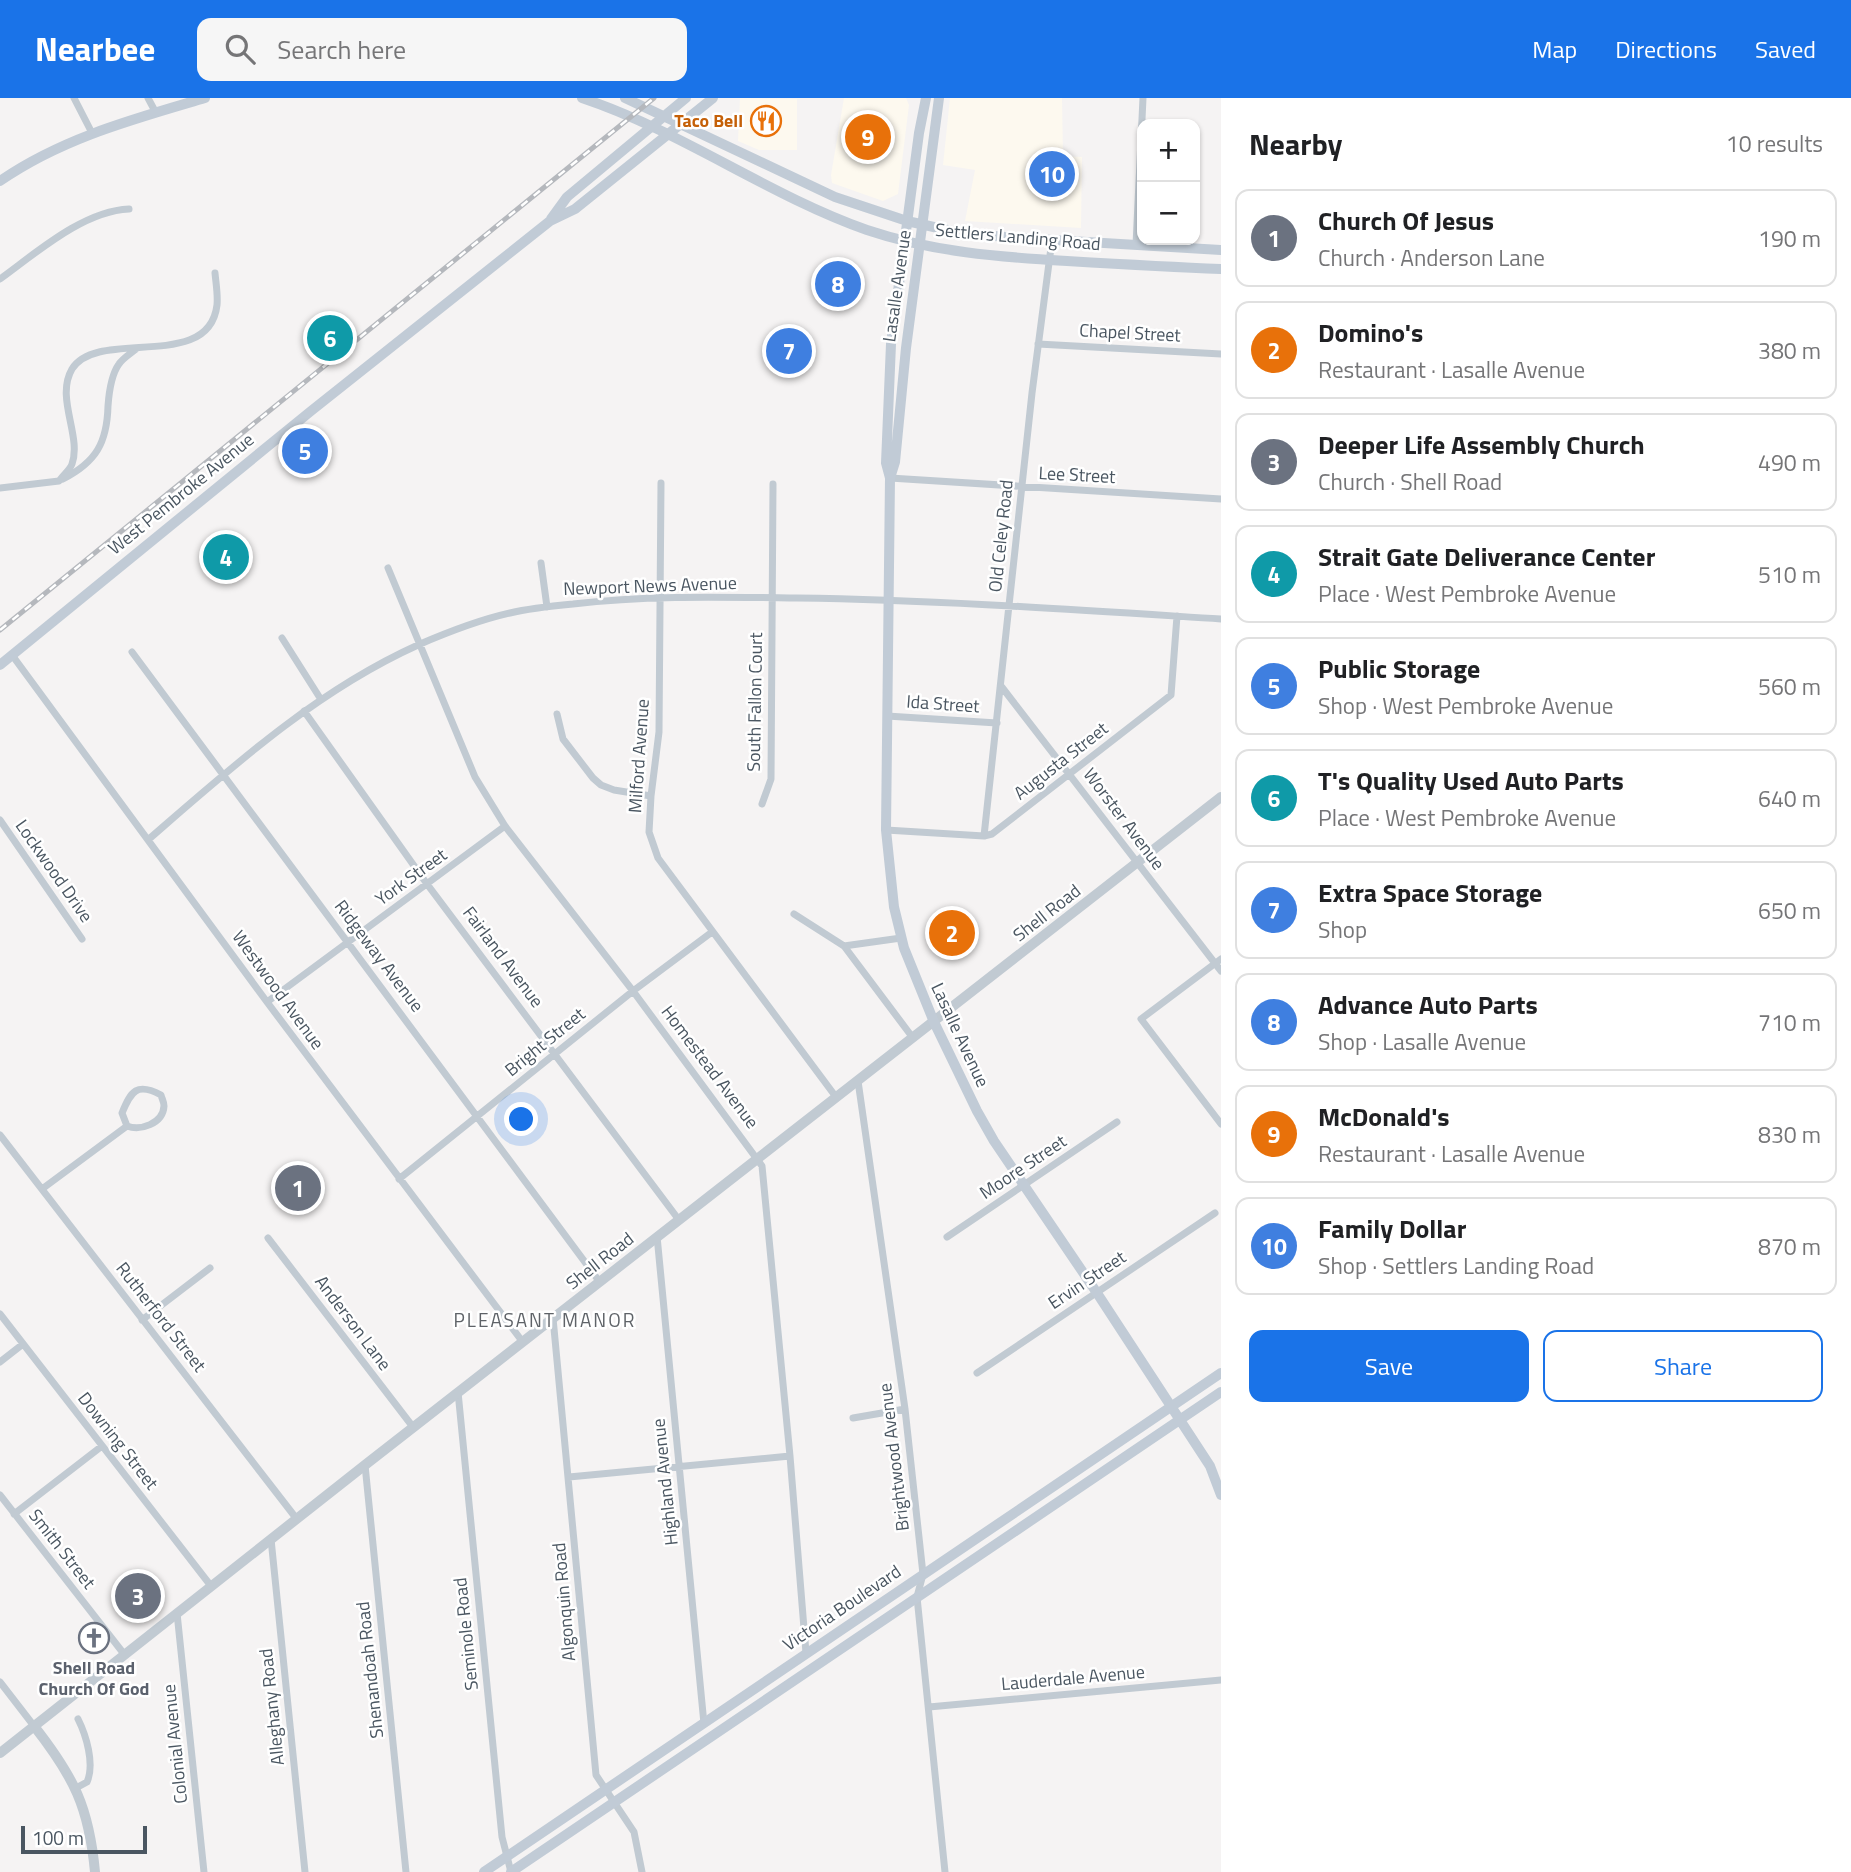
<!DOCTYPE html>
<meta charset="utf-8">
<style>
body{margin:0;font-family:"Titillium Web",sans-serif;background:#f6f6f6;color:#202124}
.controls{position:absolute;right:21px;top:21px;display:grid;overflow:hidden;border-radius:14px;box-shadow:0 2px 5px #0004}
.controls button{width:63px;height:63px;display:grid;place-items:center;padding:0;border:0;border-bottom:2px solid #e0e0e0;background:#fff;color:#202124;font:35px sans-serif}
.scale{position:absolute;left:21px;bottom:18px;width:126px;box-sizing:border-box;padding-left:7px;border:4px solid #4a5661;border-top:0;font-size:19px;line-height:24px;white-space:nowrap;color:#4a5661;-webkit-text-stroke:5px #fff;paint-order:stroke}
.you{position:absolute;left:522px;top:1022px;width:24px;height:24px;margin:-18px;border:5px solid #fff;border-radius:50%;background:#1a73e8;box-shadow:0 0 0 10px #1a73e833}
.badge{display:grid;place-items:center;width:46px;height:46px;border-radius:50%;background:#1a73e8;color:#fff;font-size:23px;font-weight:700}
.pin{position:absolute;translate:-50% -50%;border:4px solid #fff;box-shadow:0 2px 7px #0006}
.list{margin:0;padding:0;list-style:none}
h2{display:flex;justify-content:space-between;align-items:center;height:91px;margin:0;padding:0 28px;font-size:30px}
h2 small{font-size:23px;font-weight:400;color:#757577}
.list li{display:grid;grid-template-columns:46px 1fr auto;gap:21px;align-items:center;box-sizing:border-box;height:98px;margin:0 14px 14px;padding:0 14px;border:2px solid #e0e0e0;border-radius:14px}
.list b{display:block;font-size:26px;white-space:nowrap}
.list p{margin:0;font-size:23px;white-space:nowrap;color:#757577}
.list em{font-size:23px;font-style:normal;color:#757577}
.actions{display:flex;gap:14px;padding:21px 28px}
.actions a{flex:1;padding:16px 0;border:2px solid #1a73e8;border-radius:14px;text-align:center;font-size:24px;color:#1a73e8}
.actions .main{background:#1a73e8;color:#fff}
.icon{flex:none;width:38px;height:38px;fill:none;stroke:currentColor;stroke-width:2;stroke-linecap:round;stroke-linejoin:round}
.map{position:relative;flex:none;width:1221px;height:1774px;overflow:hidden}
header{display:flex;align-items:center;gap:42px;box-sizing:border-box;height:98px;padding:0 35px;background:#1a73e8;color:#fff}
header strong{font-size:33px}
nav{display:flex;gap:38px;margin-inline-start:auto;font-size:24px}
.search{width:490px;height:63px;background:#f6f6f6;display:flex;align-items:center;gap:18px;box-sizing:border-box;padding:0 24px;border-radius:14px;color:#757577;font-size:26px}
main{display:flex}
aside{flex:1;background:#fff}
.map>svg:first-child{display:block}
.commercial{fill:#fdf9ef}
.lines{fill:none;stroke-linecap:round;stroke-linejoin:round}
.minor{stroke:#c1cad2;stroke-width:7}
.tertiary{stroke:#c1cad2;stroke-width:10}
.secondary{stroke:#c1cbd6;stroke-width:10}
.rail-casing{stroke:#b5b8bd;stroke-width:5}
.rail{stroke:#fff;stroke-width:2.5;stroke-dasharray:8;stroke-linecap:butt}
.labels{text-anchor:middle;stroke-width:5;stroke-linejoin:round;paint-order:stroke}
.food-label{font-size:18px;font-weight:bold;fill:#c56008;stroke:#fff;text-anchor:end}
.street-label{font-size:18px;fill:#4a5661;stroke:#fff}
.worship-label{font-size:18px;font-weight:bold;fill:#5b616d;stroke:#fff}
.neighbourhood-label{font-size:19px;letter-spacing:2px;fill:#5f6368;stroke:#fff}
</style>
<header>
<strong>Nearbee</strong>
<div class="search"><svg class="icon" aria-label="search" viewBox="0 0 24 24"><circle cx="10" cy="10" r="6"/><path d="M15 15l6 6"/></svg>Search here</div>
<nav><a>Map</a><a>Directions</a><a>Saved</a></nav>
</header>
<main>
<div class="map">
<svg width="1221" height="1774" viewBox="0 0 1221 1774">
<rect width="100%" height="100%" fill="#f5f3f3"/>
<path class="commercial" d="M740,0l57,1v51h-38l-21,-9z
M844,0h62l3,7 -11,89 -15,7 -51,-18 -1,-8z
M950,0h112l1,58 19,1 -1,71 -116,-7 10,-51 -32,-5z"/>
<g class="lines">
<path class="minor" d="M74,0l18,35
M148,0l8,15
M1136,147l7,-147
M0,181c36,-26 83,-68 129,-70
M1038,246l183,10
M890,380l331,21
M63,381c33,-17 44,-36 45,-73 1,-14 3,-31 11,-42 4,-6 11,-10 17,-15
M661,385l-2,249 -8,64 -2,36 9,26 178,239
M0,390l59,-7c3,-5 11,-11 13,-17 10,-28 -17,-66 0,-95 26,-42 137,4 145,-64 1,-10 -1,-21 -2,-32
M541,465l6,44
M388,470l87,209 30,49 128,165 129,175 28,290 16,197
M282,540l38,60
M132,554l467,629
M12,557l255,347 255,339
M1001,588l220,285
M304,613l123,173 252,336
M557,616l6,25 30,39 8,7 13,5 37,6
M887,618l110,7
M762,706l9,-25 2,-295
M0,722l82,119
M886,732l98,6 8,-2 179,-139 6,-79
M984,738l48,-443 20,-153
M149,741c84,-73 167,-148 269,-194 30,-13 61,-25 92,-32 21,-5 42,-7 63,-9 74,-9 149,-7 224,-6 141,2 283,12 424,21
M794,816l50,32 69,92
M844,848l57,-8
M1221,861l-80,60 80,105
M267,904l238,-176
M858,983l47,328 18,165 -6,23 28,275
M0,1037l296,383
M399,1081l234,-188 79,-59
M42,1091l85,-63 -5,-13c9,-22 15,-31 39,-18 1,4 3,7 3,11 -1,18 -24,25 -37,20
M657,1138l47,488
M947,1139l170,-115
M268,1140l145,189
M0,1216l211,272
M553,1220l43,457 38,57 8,40
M142,1222l68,-52
M0,1264l23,-18
M977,1275l238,-160
M458,1294l44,445 9,35
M853,1320l52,-9
M365,1367l41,407
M569,1379l221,-21
M0,1397l124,159
M14,1416l88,-68
M271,1441l34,333
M177,1515l27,259
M0,1584l34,44
M929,1609l292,-27
M76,1690l11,-6c8,-18 -1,-47 -9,-63"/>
<path class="tertiary" d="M34,1628c40,51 55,81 61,146
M0,1655l365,-288 856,-668"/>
<path class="secondary" d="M582,0c99,33 186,97 285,132 65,22 132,27 200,31 51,3 103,6 154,8
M625,0l210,99 72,24 49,11 49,5 216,13
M939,0l-33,250 -11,114 -5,16 -4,352 8,77 10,41 30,74 43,89 17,30 103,152 113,173 11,29
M0,83c62,-43 134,-62 205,-83
M551,121l16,-22 119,-99
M890,380l-4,-15 5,-119 28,-211 7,-35
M0,567l311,-254 239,-190 25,-12 138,-111
M484,1774l737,-499
M511,1774l710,-480"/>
<g class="rail-casing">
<path id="rail" d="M0,532l654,-532"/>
</g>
<use href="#rail" class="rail"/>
</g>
<defs>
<g id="restaurant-ring" transform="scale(1.575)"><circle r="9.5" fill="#fff" stroke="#e8710a" stroke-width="1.5"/><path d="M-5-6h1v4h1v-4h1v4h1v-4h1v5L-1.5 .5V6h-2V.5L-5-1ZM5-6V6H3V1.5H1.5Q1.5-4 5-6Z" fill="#e8710a"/></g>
<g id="church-ring" transform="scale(1.575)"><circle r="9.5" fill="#fff" stroke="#6b7280" stroke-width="1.5"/><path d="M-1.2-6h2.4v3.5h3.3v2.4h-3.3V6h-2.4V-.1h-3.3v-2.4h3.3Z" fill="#6b7280"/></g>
</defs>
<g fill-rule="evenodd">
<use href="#restaurant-ring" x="766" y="23"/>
<use href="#church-ring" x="94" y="1540"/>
</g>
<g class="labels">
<g class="food-label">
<text x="743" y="29">Taco Bell</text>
</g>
<g class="street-label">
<text transform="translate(1018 139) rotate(5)" y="6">Settlers Landing Road</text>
<text transform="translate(897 188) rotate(-82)" y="6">Lasalle Avenue</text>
<text transform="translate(1130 235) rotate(3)" y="6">Chapel Street</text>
<text transform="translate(1077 377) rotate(3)" y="6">Lee Street</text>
<text transform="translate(181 396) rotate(-39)" y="6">West Pembroke Avenue</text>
<text transform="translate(1001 438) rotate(-84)" y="6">Old Celey Road</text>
<text transform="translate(650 488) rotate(-2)" y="6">Newport News Avenue</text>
<text transform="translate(755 604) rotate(-89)" y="6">South Fallon Court</text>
<text transform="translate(943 606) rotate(4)" y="6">Ida Street</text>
<text transform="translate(639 658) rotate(-86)" y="6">Milford Avenue</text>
<text transform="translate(1061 663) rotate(-38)" y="6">Augusta Street</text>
<text transform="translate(1124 721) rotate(53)" y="6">Worster Avenue</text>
<text transform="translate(54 773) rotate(55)" y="6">Lockwood Drive</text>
<text transform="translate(411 779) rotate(-36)" y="6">York Street</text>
<text transform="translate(1047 815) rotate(-38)" y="6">Shell Road</text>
<text transform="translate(379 858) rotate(53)" y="6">Ridgeway Avenue</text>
<text transform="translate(503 859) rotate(53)" y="6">Fairland Avenue</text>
<text transform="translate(278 892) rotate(54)" y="6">Westwood Avenue</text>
<text transform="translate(960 937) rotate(65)" y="6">Lasalle Avenue</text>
<text transform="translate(545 944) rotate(-39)" y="6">Bright Street</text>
<text transform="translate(710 969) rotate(53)" y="6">Homestead Avenue</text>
<text transform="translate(1023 1069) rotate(-34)" y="6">Moore Street</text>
<text transform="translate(600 1163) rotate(-38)" y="6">Shell Road</text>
<text transform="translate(1087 1182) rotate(-34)" y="6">Ervin Street</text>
<text transform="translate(161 1219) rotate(52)" y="6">Rutherford Street</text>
<text transform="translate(353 1225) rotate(53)" y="6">Anderson Lane</text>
<text transform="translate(118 1343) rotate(52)" y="6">Downing Street</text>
<text transform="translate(894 1359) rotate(-97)" y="6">Brightwood Avenue</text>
<text transform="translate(665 1384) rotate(-96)" y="6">Highland Avenue</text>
<text transform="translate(62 1451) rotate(52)" y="6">Smith Street</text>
<text transform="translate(564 1504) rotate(-95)" y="6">Algonquin Road</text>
<text transform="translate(842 1510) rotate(-34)" y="6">Victoria Boulevard</text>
<text transform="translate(466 1536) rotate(-96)" y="6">Seminole Road</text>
<text transform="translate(370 1572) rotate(-96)" y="6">Shenandoah Road</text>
<text transform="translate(1073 1580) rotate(-5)" y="6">Lauderdale Avenue</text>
<text transform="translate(272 1609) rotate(-96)" y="6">Alleghany Road</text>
<text transform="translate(175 1646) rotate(-96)" y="6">Colonial Avenue</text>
</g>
<g class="worship-label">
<text x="94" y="1576">Shell Road<tspan x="94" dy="21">Church Of God</tspan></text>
</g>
<g class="neighbourhood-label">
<text x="545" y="1229">PLEASANT MANOR</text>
</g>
</g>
</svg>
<div class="controls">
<button>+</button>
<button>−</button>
</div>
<div class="scale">100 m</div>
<div class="you"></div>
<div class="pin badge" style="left:298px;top:1090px;background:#6b7280">1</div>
<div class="pin badge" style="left:952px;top:835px;background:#e8710a">2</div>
<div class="pin badge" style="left:138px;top:1498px;background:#6b7280">3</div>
<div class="pin badge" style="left:226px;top:459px;background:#0f9aa8">4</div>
<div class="pin badge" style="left:305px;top:353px;background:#3f7fe0">5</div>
<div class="pin badge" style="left:330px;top:240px;background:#0f9aa8">6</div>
<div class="pin badge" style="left:789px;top:253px;background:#3f7fe0">7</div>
<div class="pin badge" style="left:838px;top:186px;background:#3f7fe0">8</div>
<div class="pin badge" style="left:868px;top:39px;background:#e8710a">9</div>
<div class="pin badge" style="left:1052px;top:76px;background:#3f7fe0">10</div>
</div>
<aside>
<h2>Nearby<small>10 results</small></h2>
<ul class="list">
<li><span class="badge" style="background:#6b7280">1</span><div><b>Church Of Jesus</b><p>Church · Anderson Lane</p></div><em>190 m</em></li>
<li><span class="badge" style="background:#e8710a">2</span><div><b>Domino's</b><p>Restaurant · Lasalle Avenue</p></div><em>380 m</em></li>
<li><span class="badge" style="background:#6b7280">3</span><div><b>Deeper Life Assembly Church</b><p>Church · Shell Road</p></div><em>490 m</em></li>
<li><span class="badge" style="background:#0f9aa8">4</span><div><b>Strait Gate Deliverance Center</b><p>Place · West Pembroke Avenue</p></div><em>510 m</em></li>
<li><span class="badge" style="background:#3f7fe0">5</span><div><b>Public Storage</b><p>Shop · West Pembroke Avenue</p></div><em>560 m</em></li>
<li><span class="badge" style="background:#0f9aa8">6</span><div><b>T's Quality Used Auto Parts</b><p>Place · West Pembroke Avenue</p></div><em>640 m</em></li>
<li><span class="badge" style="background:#3f7fe0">7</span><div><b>Extra Space Storage</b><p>Shop</p></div><em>650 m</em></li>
<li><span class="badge" style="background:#3f7fe0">8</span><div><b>Advance Auto Parts</b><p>Shop · Lasalle Avenue</p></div><em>710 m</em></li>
<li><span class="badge" style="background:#e8710a">9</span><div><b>McDonald's</b><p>Restaurant · Lasalle Avenue</p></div><em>830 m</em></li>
<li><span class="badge" style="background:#3f7fe0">10</span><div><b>Family Dollar</b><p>Shop · Settlers Landing Road</p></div><em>870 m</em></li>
</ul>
<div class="actions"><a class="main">Save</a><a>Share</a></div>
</aside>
</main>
